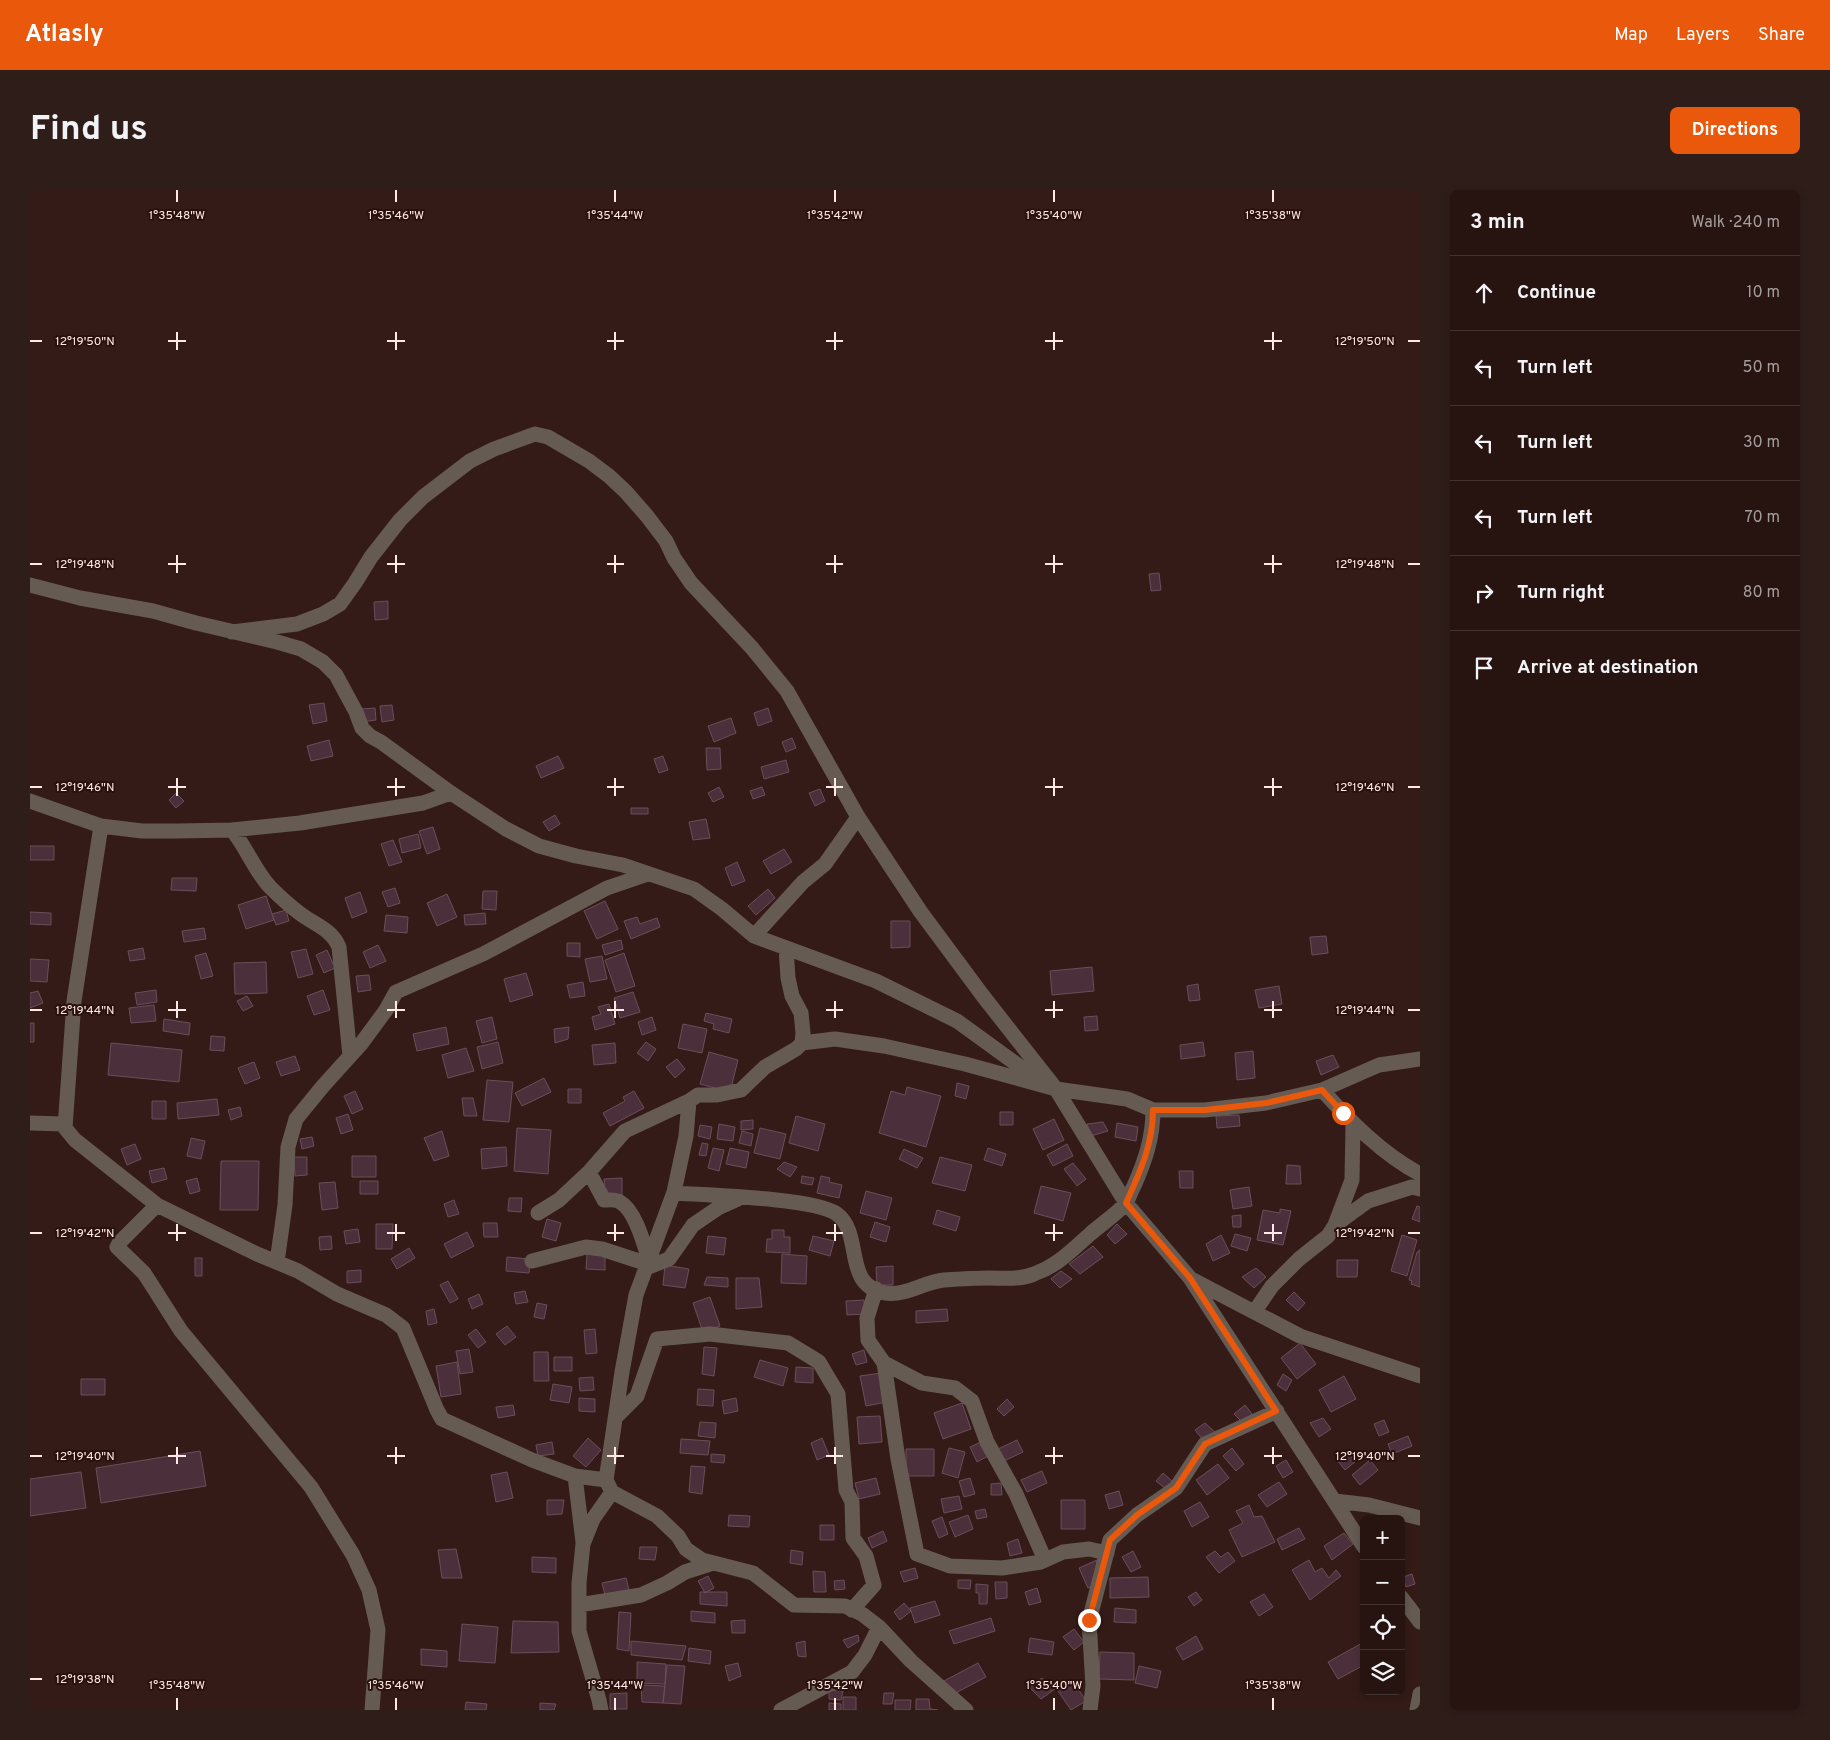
<!DOCTYPE html>
<meta charset="utf-8">
<style>
body{margin:0;font-family:Overpass,sans-serif;background:#2f1d1a;color:#f1f3f6}
.controls{position:absolute;right:15px;bottom:15px;display:grid;overflow:hidden;border-radius:8px;box-shadow:0 2px 8px #0003}
.controls button{width:45px;height:45px;display:grid;place-items:center;padding:0;border:0;border-bottom:1px solid #433331;background:#271411;color:#f1f3f6;font:25px sans-serif}
.stop{position:absolute;width:15px;height:15px;margin:-11px;border:4px solid #ea580c;border-radius:50%;background:#fff}
.stop.end{background:#ea580c;border-color:#fff;box-shadow:0 1px 5px #0008}
.list{margin:0;padding:0;list-style:none}
h2{display:flex;justify-content:space-between;align-items:center;height:65px;margin:0;padding:0 20px;font-size:21px}
h2 small{font-size:16px;font-weight:400;color:#a49e9f}
.list li{display:grid;grid-template-columns:32px 1fr auto;gap:15px;align-items:center;box-sizing:border-box;height:75px;padding:0 20px;border-top:1px solid #433331}
.list b{display:block;font-size:19px;white-space:nowrap}
.list em{font-size:16px;font-style:normal;color:#a49e9f}
.icon{flex:none;width:28px;height:28px;fill:none;stroke:currentColor;stroke-width:2;stroke-linecap:round;stroke-linejoin:round}
.map{position:relative;flex:none;width:1390px;height:1520px;overflow:hidden;border-radius:8px}
header{display:flex;align-items:center;gap:30px;box-sizing:border-box;height:70px;padding:0 25px;background:#ea580c;color:#fff}
header strong{font-size:24px}
nav{display:flex;gap:28px;margin-inline-start:auto;font-size:18px}
.intro{display:flex;align-items:center;justify-content:space-between;box-sizing:border-box;height:120px;padding:0 30px}
h1{margin:0;font-size:35px}
.button{padding:12px 22px;border-radius:8px;background:#ea580c;color:#fff;font-size:18px;font-weight:700}
main{display:flex;gap:30px;padding:0 30px}
aside{flex:1;background:#271411;border-radius:8px;box-shadow:0 2px 8px #0003}
.map>svg:first-child{display:block}
.building{fill:#4b303b;stroke:#6b4e59}
.lines{fill:none;stroke-linecap:round;stroke-linejoin:round}
.street{stroke:#655b52;stroke-width:15}
.route{stroke:#ea580c;stroke-width:6}
.ticks{fill:none;stroke:#fdeae7;stroke-width:2}
.ticks-label{font-size:12px;text-anchor:middle;fill:#fdeae7;stroke:#2a110e;stroke-width:4;stroke-linejoin:round;paint-order:stroke}
</style>
<header>
<strong>Atlasly</strong>
<nav><a>Map</a><a>Layers</a><a>Share</a></nav>
</header>
<div class="intro"><h1>Find us</h1><a class="button">Directions</a></div>
<main>
<div class="map">
<svg width="1390" height="1520" viewBox="0 0 1390 1520">
<rect width="100%" height="100%" fill="#341b17"/>
<path class="building" d="M1129,383l2,17 -10,1 -2,-17z
M358,411v18l-13,1 -1,-18z
M294,513l3,18 -14,3 -4,-19z
M362,515l2,15 -12,2 -2,-16z
M345,518l1,12 -14,2 -1,-13z
M738,518l4,13 -14,5 -4,-13z
M701,528l5,15 -22,9 -6,-16z
M762,548l4,10 -10,4 -4,-10z
M299,550l4,16 -22,5 -4,-15z
M676,558h14l1,21 -14,1z
M528,566l6,12 -23,10 -5,-12z
M633,566l5,14 -9,3 -5,-14z
M756,570l3,12 -25,7 -3,-12z
M689,597l5,10 -11,5 -5,-9z
M732,597l3,8 -12,4 -3,-8z
M790,599l5,12 -10,5 -6,-13z
M146,603l8,8 -8,7 -7,-8z
M601,618h17v6h-17z
M525,625l5,9 -11,7 -6,-9z
M676,629l4,19 -17,2 -4,-18z
M403,637l7,22 -13,5 -8,-23z
M388,644l3,14 -19,5 -3,-14z
M363,650l9,22 -13,4 -8,-22z
M0,656h24v14h-24z
M754,659l8,13 -21,12 -8,-13z
M707,672l8,19 -13,5 -7,-18z
M142,688h25l-1,13 -25,-1z
M365,698l5,15 -12,4 -6,-15z
M738,699l7,9 -19,17 -8,-9z
M453,701h14l-1,19 -14,-1z
M330,702l7,20 -15,6 -7,-20z
M417,704l10,23 -20,9 -10,-23z
M236,706l8,24 -28,9 -8,-24z
M575,711l13,28 -21,10 -13,-28z
M256,720l3,11 -13,4 -4,-11z
M0,722l21,1v12l-21,-1z
M455,723l1,11 -21,1 -1,-10z
M356,725l22,2 -1,16 -23,-2z
M607,727l3,7 17,-6 3,9 -29,12 -7,-18z
M861,731h19v26l-19,1z
M174,738l2,11 -22,3 -2,-11z
M1296,746l2,17 -16,2 -2,-18z
M591,750l2,9 -18,6 -3,-10z
M537,753h13v14l-13,-1z
M348,755l8,16 -16,7 -7,-16z
M113,758l2,11 -15,2 -2,-10z
M276,759l7,25 -15,4 -7,-26z
M297,760l8,18 -11,5 -8,-18z
M176,763l7,23 -12,3 -6,-23z
M594,763l11,33 -19,6 -11,-32z
M572,766l5,23 -17,3 -5,-23z
M0,769l19,1 -2,22 -17,-1z
M236,772l1,31 -32,1 -1,-31z
M1062,777l2,24 -42,4 -2,-24z
M496,783l7,22 -23,7 -6,-23z
M339,785l2,15 -13,2 -2,-16z
M553,792l2,14 -15,2 -3,-13z
M1168,794l2,16 -11,1 -2,-15z
M1249,796l3,18 -23,4 -4,-18z
M126,800l1,12 -20,3 -2,-12z
M293,800l7,20 -16,5 -7,-19z
M8,801l5,12 -13,5v-15z
M603,802l7,20 -20,6 -6,-20z
M217,806l6,10 -10,5 -6,-10z
M579,814l6,20 -20,6 -3,-13 9,-3 -3,-7z
M124,815l2,16 -25,2 -2,-15z
M676,823l26,6 -3,14 -16,-4 1,-5 -10,-3z
M1067,826l1,14 -13,1 -1,-14z
M462,827l5,22 -15,4 -6,-22z
M622,827l4,13 -14,5 -4,-13z
M134,829l26,4 -1,12 -26,-4z
M0,833h4v19h-4z
M653,834l24,5 -5,24 -24,-5z
M416,837l3,17 -32,7 -4,-17z
M539,837l-1,12 -13,4 -1,-14z
M181,846l14,1 -1,14 -14,-1z
M468,852l5,21 -21,6 -5,-22z
M616,852l10,7 -8,12 -11,-8z
M1173,852l2,14 -24,3 -1,-14z
M81,853l71,7 -3,32 -71,-7z
M585,853l1,20 -22,2 -2,-20z
M436,858l8,23 -26,7 -6,-23z
M1223,861l2,27 -18,2 -2,-27z
M679,862l29,8 -8,32 -30,-8z
M1303,865l6,12 -18,8 -5,-14z
M265,866l5,14 -19,6 -5,-14z
M647,869l8,10 -10,9 -9,-11z
M224,872l6,16 -15,6 -7,-16z
M514,888l7,14 -29,14 -7,-13z
M457,890l26,2 -4,40 -26,-2z
M927,893l12,3 -3,13 -11,-3z
M877,897l34,9 -15,51 -47,-14 12,-42 14,4z
M538,899h13v14h-13z
M325,901l8,18 -11,5 -8,-18z
M604,901l10,17 -34,18 -7,-13 22,-12 -2,-4z
M432,908h11l4,18h-13z
M187,909l2,16 -41,4 -1,-16z
M122,911h14v18h-14z
M210,917l2,9 -11,4 -3,-10z
M970,922h13v13h-13z
M318,924l5,16 -12,4 -5,-16z
M1209,925l1,11 -23,2 -1,-12z
M766,926l29,8 -7,27 -29,-8z
M1024,929l10,21 -21,10 -10,-21z
M723,930v9l-12,1v-9z
M1073,932l5,9 -17,5 -4,-12z
M1087,933l21,4 -2,14 -21,-4z
M689,934l16,3 -2,14 -16,-2z
M670,935l12,2 -2,12 -12,-3z
M487,938l34,2 -3,44 -34,-3z
M730,938l26,6 -6,25 -26,-6z
M412,941l7,25 -15,5 -10,-23z
M712,941l11,3 -2,12 -12,-3z
M282,947l2,9 -12,3 -2,-10z
M161,948l14,3 -4,18 -14,-3z
M672,953l6,1 -2,12 -7,-1z
M105,954l6,15 -14,6 -6,-16z
M1037,954l6,12 -20,10 -6,-11z
M476,957l1,19 -25,3 -1,-20z
M683,958l11,2 -5,21 -11,-3z
M700,958l19,4 -3,16 -20,-4z
M958,958l18,6 -4,12 -18,-6z
M874,959l19,9 -6,10 -18,-9z
M322,966h24v21h-24z
M264,967h13v18l-12,1z
M910,967l32,8 -7,26 -33,-8z
M191,971h38l-1,49h-38z
M754,972l13,5 -7,10 -13,-8z
M1043,973l13,16 -9,7 -13,-17z
M1257,975l13,1 1,18h-15z
M134,978l3,11 -15,4 -3,-12z
M1149,981h14v17h-13z
M772,986l12,2 -2,7 -11,-2z
M791,986l9,2 -1,4 13,3 -3,13 -22,-5z
M167,988l3,13 -10,3 -4,-13z
M592,988v20h-17l-1,-19z
M330,991h18v13h-18z
M305,992l3,26 -16,2 -3,-27z
M1011,996l30,7 -8,28 -29,-8z
M1219,997l3,19 -19,3 -3,-19z
M836,1001l26,7 -6,22 -26,-7z
M479,1008h13l-1,14 -13,-1z
M424,1010l5,14 -11,3 -4,-13z
M1387,1016l3,1v15l-8,-3z
M1250,1019l11,2 -8,34 -26,-5 6,-30 17,3z
M907,1020l23,7 -4,14 -23,-7z
M1211,1025v12h-8l-1,-11z
M517,1029l14,4 -5,18 -14,-4z
M845,1032l15,5 -4,15 -16,-5z
M453,1033h14l1,14h-14z
M346,1034h17l-1,25h-16z
M1087,1034l10,10 -12,10 -8,-9z
M328,1039l2,13 -14,2 -2,-13z
M742,1040h12v7h6v16l-24,-1 1,-13h5z
M437,1042l7,14 -23,12 -7,-14z
M1205,1044l16,4 -4,13 -16,-5z
M1191,1045l9,18 -17,8 -7,-17z
M1372,1045l15,5 -10,36 -16,-5z
M301,1046l1,13 -12,1 -1,-13z
M678,1046l18,2 -2,17 -18,-2z
M783,1046l21,5 -4,15 -21,-6z
M1063,1056l10,11 -23,17 -11,-10z
M379,1058l6,10 -18,11 -6,-10z
M1389,1060h1v37l-9,-3 1,-3 -3,-1 8,-28h2z
M557,1064l18,2v14l-19,-1z
M752,1064l25,2 -1,28 -25,-1z
M477,1067l23,2 -1,14 -23,-2z
M165,1068h7v18h-7z
M1307,1070h21l-1,17h-20z
M635,1075l24,4 -4,19 -22,-3z
M863,1076v19h-16l-1,-18z
M1226,1078l10,9 -12,11 -12,-11z
M331,1080v12l-14,1v-12z
M1031,1081l11,8 -12,9 -9,-9z
M677,1087l21,1v9l-24,-2z
M706,1088h23l3,29 -26,2z
M418,1091l10,18 -8,4 -10,-18z
M495,1101l3,11 -12,2 -2,-11z
M1264,1102l11,11 -7,8 -12,-11z
M449,1104l4,10 -11,5 -4,-10z
M680,1107l10,29 -17,6 -10,-29z
M834,1110l1,14 -18,1 -1,-14z
M507,1113l10,2 -3,14 -10,-2z
M404,1119l3,14 -9,2 -2,-14z
M917,1119l1,12 -32,2v-12z
M477,1136l9,11 -11,8 -9,-11z
M446,1139l10,13 -8,6 -10,-13z
M565,1139l2,24 -11,1 -2,-24z
M1270,1153l16,21 -19,15 -16,-21z
M674,1157l13,1 -3,28 -12,-2z
M439,1159l4,23 -13,2 -4,-23z
M834,1160l3,12 -11,3 -4,-11z
M504,1162h14l1,29h-15z
M524,1167h18v14h-18z
M730,1170l28,8 -5,18 -29,-9z
M427,1172l4,32 -20,3 -5,-31z
M766,1177l17,1v15l-18,-1z
M851,1183l6,29 -21,4 -6,-30z
M1253,1184l9,6 -6,11 -9,-6z
M1314,1186l12,23 -25,13 -12,-22z
M563,1187l1,13 -14,1 -1,-13z
M51,1189h24v16h-24z
M523,1194l19,3 -3,16 -19,-3z
M668,1199l16,1 -1,16 -16,-1z
M549,1208l16,1v13l-16,-1z
M706,1208l2,13 -14,3 -2,-13z
M977,1209l7,8 -10,9 -7,-7z
M932,1213l9,26 -28,10 -9,-26z
M483,1215l2,10 -17,3 -2,-11z
M1215,1215l7,9 -9,9 -9,-9z
M850,1226l2,26 -23,2 -2,-27z
M1293,1228l8,11 -12,8 -9,-14z
M1354,1230l5,12 -10,4 -5,-12z
M670,1232l16,1 -1,15 -17,-2z
M1175,1233l11,10 -13,7 -8,-10z
M1378,1246l4,10 -20,8 -4,-10z
M558,1248l13,12 -15,17 -13,-11z
M792,1248l7,17 -12,5 -6,-17z
M651,1249l29,2 -2,14 -28,-2z
M987,1250l6,12 -21,10 -6,-12z
M522,1252l2,12 -16,2 -2,-11z
M951,1252l7,14 -11,6 -7,-15z
M919,1258l16,4 -7,26 -16,-5z
M1202,1258l12,16 -8,7 -13,-15z
M876,1259h28v27h-28z
M170,1261l6,35 -105,17 -5,-35z
M1318,1262l8,9 -11,9 -8,-10z
M681,1264l14,1 -1,8 -13,-1z
M1256,1270l7,12 -10,6 -7,-12z
M1340,1270l8,10 -18,15 -8,-10z
M1188,1274l11,14 -22,17 -11,-15z
M661,1276l14,1 -3,27 -13,-2z
M1012,1281l5,12 -20,9 -6,-12z
M51,1282l5,36 -56,8v-37z
M477,1282l6,26 -17,4 -5,-27z
M1133,1283l9,8 -6,8 -10,-8z
M846,1288l4,16 -21,5 -4,-16z
M940,1288l5,16 -11,3 -5,-16z
M1249,1292l8,12 -20,13 -9,-12z
M971,1293l1,12h-11v-11z
M1089,1301l4,14 -14,4 -4,-14z
M929,1306l3,13 -18,4 -3,-14z
M517,1310h17l-2,14 -15,1z
M1031,1310h24v29h-24z
M1170,1312l9,15 -17,10 -8,-16z
M1219,1315l5,12 8,-1 13,26 -33,15 -13,-27 14,-7 -7,-12z
M955,1319l2,8 -10,2 -2,-8z
M699,1325l21,1 -1,11 -21,-1z
M938,1325l5,14 -18,8 -6,-15z
M912,1327l6,17 -9,4 -7,-17z
M790,1335h14v15h-14z
M1269,1338l6,11 -23,11 -5,-11z
M853,1341l4,10 -15,7 -4,-10z
M1314,1343l9,11 -21,16 -8,-14z
M988,1349l4,14 -12,3 -3,-13z
M610,1357h17l-2,13 -16,-1z
M426,1359l6,29h-20l-4,-28z
M761,1360l12,2 -1,13 -12,-2z
M1103,1361l8,16 -10,5 -9,-15z
M1185,1361l6,6 7,-5 7,9 -16,12 -13,-16z
M502,1367l24,1v15l-24,-1z
M1067,1370l-2,25 -7,3 -9,-20z
M1279,1370l6,12 7,-4 7,10 7,-8 5,6 -31,24 -18,-30z
M885,1378l3,10 -14,4 -4,-10z
M783,1381l12,1 1,20h-12z
M1382,1384l3,10 -9,3 -3,-10z
M678,1386l6,12 -9,5 -7,-12z
M1118,1387l1,20 -39,1v-20z
M596,1388l3,12 -24,5 -3,-12z
M814,1390l1,9 -10,1 -1,-9z
M928,1390h13l-1,9 -12,-1z
M965,1392h12v16l-11,1z
M946,1394l12,1 -1,19h-8v-11h-3z
M1007,1398l4,14 -12,3 -4,-13z
M670,1402h27v14l-27,-2z
M1166,1402l6,8 -8,6 -6,-9z
M1234,1404l9,13 -14,9 -9,-14z
M905,1411l5,14 -25,8 -5,-15z
M874,1413l7,8 -11,9 -6,-8z
M1085,1418l21,2v13l-22,-1z
M661,1421l24,2v10l-24,-2z
M589,1422l12,1 -2,38 -12,-2z
M961,1428l4,13 -41,13 -5,-13z
M715,1430v13h-13l-1,-12z
M483,1431l45,1 1,30 -48,1z
M432,1434l36,3 -3,36 -36,-2z
M1044,1439l10,13 -10,8 -11,-13z
M828,1445l1,6 -11,7 -5,-8z
M1166,1446l7,13 -20,11 -7,-12z
M1000,1448l24,4 -2,13 -24,-3z
M601,1451l55,5 -4,14 -51,-5z
M775,1451l1,16 -8,-1 -2,-13z
M1334,1452v23l-26,14 -10,-17z
M659,1458l22,3 -1,13 -22,-3z
M391,1459l26,2v16l-26,-2z
M1070,1462l34,1v27l-35,-1z
M607,1472l29,2 -1,20 -28,-1z
M708,1473l3,13 -12,5 -4,-15z
M948,1473l8,14 -36,19 -8,-14z
M637,1475l18,1 -4,38 -18,-1z
M1109,1476l22,5 -4,17 -22,-5z
M1012,1488l13,11 -14,10 -12,-12z
M1043,1491l13,20 -15,9 -13,-19z
M611,1495l24,1 -2,17 -21,-1z
M799,1500l14,1 -2,9 -12,-1z
M597,1503v16h-17v-15z
M854,1503h10l-2,11h-9z
M813,1507h13v13h-13z
M886,1509h13l1,10 8,1h-22z
M865,1510h16l-1,10h-15z
M436,1512l21,2 -1,6h-21z
M510,1513l16,1 -2,6h-14z
M799,1513l12,1v6h-12z"/>
<g class="lines">
<path class="street" d="M0,395l50,13 73,13 43,12 81,19 24,7 22,13 13,13 20,37 6,16 8,8 11,6 70,51 55,36 33,17 37,10 47,9 71,24 28,20 32,27 122,45 81,40 62,45 27,17
M202,442l65,-8 26,-10 17,-10 15,-21 16,-26 29,-37 23,-23 47,-36 24,-12 41,-15 13,3 41,24 20,15 17,16 21,24 19,25 8,17 17,25 61,65 35,43 71,126 62,94 63,85 73,93 70,114 64,75 174,269
M0,611l71,25 41,5h35l55,-1 68,-7 123,-20 28,-10
M71,636l-27,175 -9,127 10,12 82,65 100,49 41,17 39,23 49,21 17,13 34,82 5,9 90,41 43,16 31,4
M202,640c15,18 22,40 38,57 10,10 21,20 32,28 14,10 30,15 37,32l11,109
M724,746l49,-54 22,-18 33,-47
M772,853l33,-4 49,7 81,18 91,25 71,10 26,11h52l61,-7 56,-13 57,-25 41,-6
M1292,900c28,31 60,64 98,84
M0,933l34,1
M559,982l36,-41 64,-30
M644,1003c31,2 142,5 163,21 27,21 5,71 48,79 22,3 38,-11 59,-13 15,-1 30,-2 45,-2 15,0 31,2 45,-4 23,-8 37,-23 55,-39 11,-10 28,-21 37,-32 3,-5 5,-12 8,-17 11,-25 19,-48 19,-76
M127,1015l-38,38 -2,4 27,26 37,58 130,156 42,68 16,35 9,40 -6,80
M508,1023l21,-13 30,-28 15,28c5,0 12,-1 16,2 15,8 24,42 29,58
M1305,1035l33,-24 44,-14 8,2
M502,1071l54,-14 16,2 46,15
M247,1072l8,-57 3,-58 8,-28 27,-33 38,-42 25,-34 10,-18 87,-38 124,-66 41,-14
M616,1078l23,-9 24,-34 25,-17 20,-9
M1161,1089l109,57 120,40
M846,1099l-9,29 1,22 16,23 14,96 19,95 33,12 52,2 39,-6 22,-10 26,-3 18,4
M1225,1121l17,-25 27,-27 29,-23 7,-11 17,-45 1,-55
M854,1173l38,20 33,5 17,13 15,41 29,52 29,66
M585,1228l22,-22 20,-57 53,-5 78,9 31,19 19,32 8,96 6,12 1,36 13,18 8,29 -22,25
M545,1286l8,66
M582,1302l45,24 21,20 8,13 16,11 51,13 41,32 51,1 17,8 17,13 32,34 55,49
M1305,1311l34,4 51,13
M1371,1407l19,25
M549,1415l62,-10 26,-12 18,-11 28,-9
M571,1520l-2,-10 -20,-69v-48l4,-39 10,-25 19,-27 -6,-12 16,-108 14,-77 38,-103 12,-56 3,-35 9,-6h19l24,-5 24,-23 31,-18 6,-6 1,-10 -2,-20 -9,-17 -4,-18 -2,-30
M751,1520l71,-38 13,-17 14,-28
M1060,1520l3,-24 -4,-65 21,-81 27,-25 39,-27 29,-44 72,-33
M1387,1520l3,-16"/>
</g>
<g class="lines">
<path class="route" d="M1059,1430l21,-80 27,-25 39,-27 29,-44 71,-33 -86,-133 -64,-75c14,-31 27,-59 27,-93h52l61,-7 56,-13 21,23"/>
</g>
<path class="ticks" d="M147,0v12M366,0v12M585,0v12M805,0v12M1024,0v12M1243,0v12M147,142v18M366,142v18M585,142v18M805,142v18M1024,142v18M1243,142v18M0,151h12M138,151h18M357,151h18M577,151h17M796,151h17M1015,151h18M1234,151h18M1378,151h12M147,365v18M366,365v18M585,365v18M805,365v18M1024,365v18M1243,365v18M0,374h12M138,374h18M357,374h18M577,374h17M796,374h17M1015,374h18M1234,374h18M1378,374h12M147,588v18M366,588v18M585,588v18M805,588v18M1024,588v18M1243,588v18M0,597h12M138,597h18M357,597h18M577,597h17M796,597h17M1015,597h18M1234,597h18M1378,597h12M147,811v17M366,811v17M585,811v17M805,811v17M1024,811v17M1243,811v17M0,820h12M138,820h18M357,820h18M577,820h17M796,820h17M1015,820h18M1234,820h18M1378,820h12M147,1034v17M366,1034v17M585,1034v17M805,1034v17M1024,1034v17M1243,1034v17M0,1043h12M138,1043h18M357,1043h18M577,1043h17M796,1043h17M1015,1043h18M1234,1043h18M1378,1043h12M147,1257v17M366,1257v17M585,1257v17M805,1257v17M1024,1257v17M1243,1257v17M0,1266h12M138,1266h18M357,1266h18M577,1266h17M796,1266h17M1015,1266h18M1234,1266h18M1378,1266h12M0,1489h12M147,1508v12M366,1508v12M585,1508v12M805,1508v12M1024,1508v12M1243,1508v12"/>
<g class="ticks-label">
<text x="147" y="29">1°35'48"W</text>
<text x="366" y="29">1°35'46"W</text>
<text x="585" y="29">1°35'44"W</text>
<text x="805" y="29">1°35'42"W</text>
<text x="1024" y="29">1°35'40"W</text>
<text x="1243" y="29">1°35'38"W</text>
<text x="55" y="155">12°19'50"N</text>
<text x="1335" y="155">12°19'50"N</text>
<text x="55" y="378">12°19'48"N</text>
<text x="1335" y="378">12°19'48"N</text>
<text x="55" y="601">12°19'46"N</text>
<text x="1335" y="601">12°19'46"N</text>
<text x="55" y="824">12°19'44"N</text>
<text x="1335" y="824">12°19'44"N</text>
<text x="55" y="1047">12°19'42"N</text>
<text x="1335" y="1047">12°19'42"N</text>
<text x="55" y="1270">12°19'40"N</text>
<text x="1335" y="1270">12°19'40"N</text>
<text x="55" y="1493">12°19'38"N</text>
<text x="147" y="1499">1°35'48"W</text>
<text x="366" y="1499">1°35'46"W</text>
<text x="585" y="1499">1°35'44"W</text>
<text x="805" y="1499">1°35'42"W</text>
<text x="1024" y="1499">1°35'40"W</text>
<text x="1243" y="1499">1°35'38"W</text>
</g>
</svg>
<div class="controls">
<button>+</button>
<button>−</button>
<button><svg class="icon" aria-label="locate" viewBox="0 0 24 24"><circle cx="12" cy="12" r="6"/><path d="M12 2v4M12 18v4M2 12h4M18 12h4"/></svg></button>
<button><svg class="icon" aria-label="layers" viewBox="0 0 24 24"><path d="M12 4l9 5-9 5-9-5zM3 14l9 5 9-5"/></svg></button>
</div>
<div class="stop" style="left:1313px;top:923px"></div>
<div class="stop end" style="left:1059px;top:1430px"></div>
</div>
<aside>
<h2>3 min<small>Walk · 240 m</small></h2>
<ul class="list">
<li><svg class="icon" aria-label="ahead" viewBox="0 0 24 24"><path d="M12 20V5M6 11l6-6 6 6"/></svg><div><b>Continue</b></div><em>10 m</em></li>
<li><svg class="icon" aria-label="left" viewBox="0 0 24 24"><path d="M17 20v-9H6M10 6l-5 5 5 5"/></svg><div><b>Turn left</b></div><em>50 m</em></li>
<li><svg class="icon" aria-label="left" viewBox="0 0 24 24"><path d="M17 20v-9H6M10 6l-5 5 5 5"/></svg><div><b>Turn left</b></div><em>30 m</em></li>
<li><svg class="icon" aria-label="left" viewBox="0 0 24 24"><path d="M17 20v-9H6M10 6l-5 5 5 5"/></svg><div><b>Turn left</b></div><em>70 m</em></li>
<li><svg class="icon" aria-label="right" viewBox="0 0 24 24"><path d="M7 20v-9h11M14 6l5 5-5 5"/></svg><div><b>Turn right</b></div><em>80 m</em></li>
<li><svg class="icon" aria-label="arrive" viewBox="0 0 24 24"><path d="M6 21V4h12l-3 4 3 4H6"/></svg><div><b>Arrive at destination</b></div></li>
</ul>
</aside>
</main>
